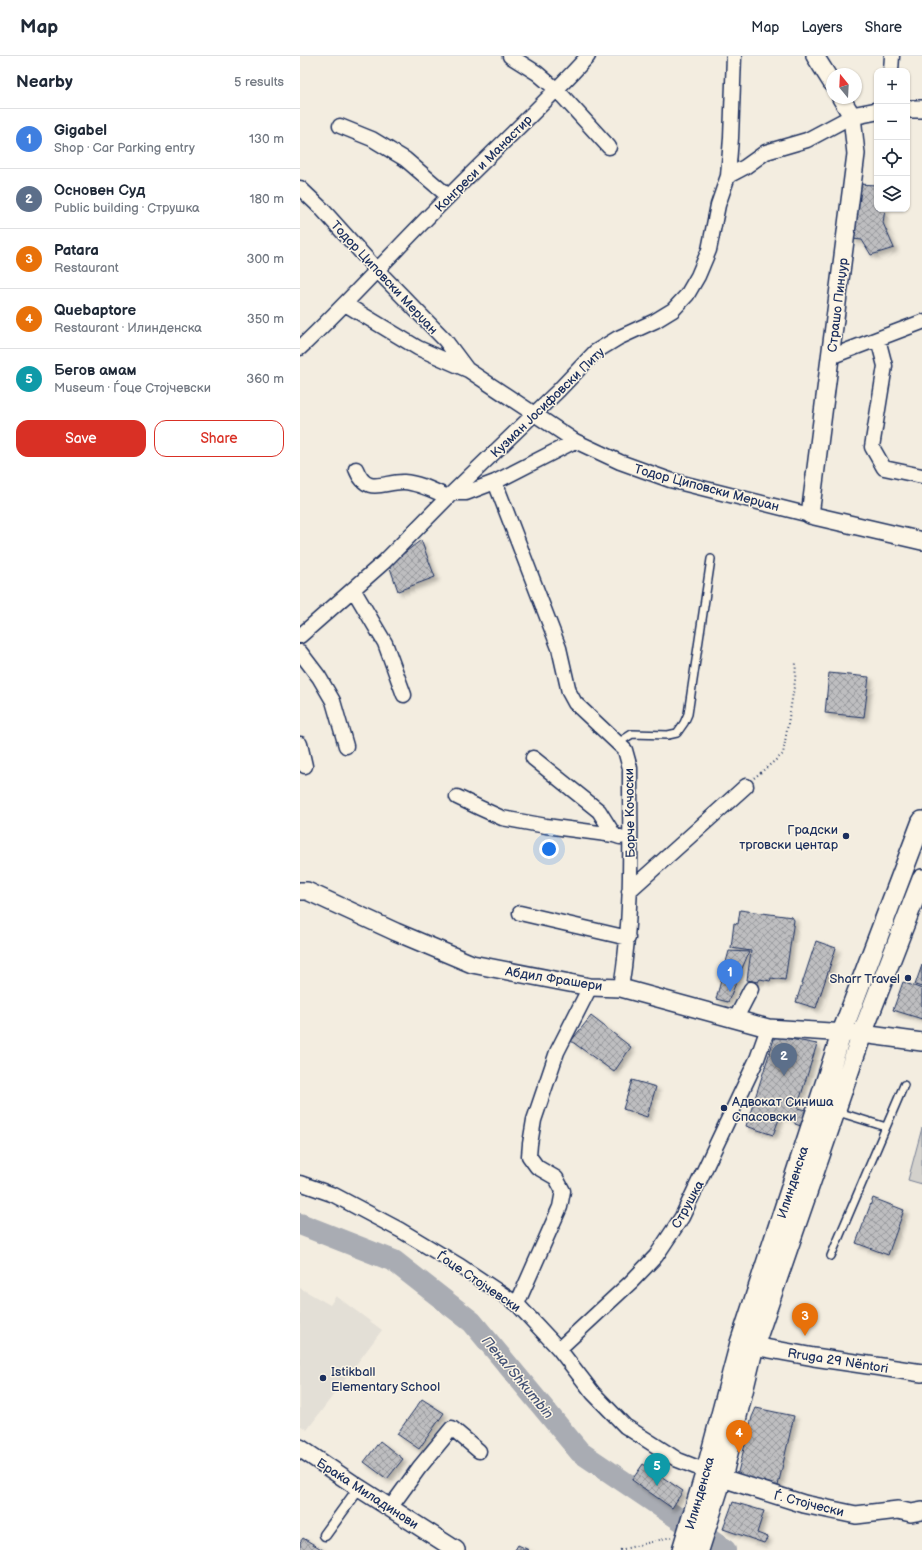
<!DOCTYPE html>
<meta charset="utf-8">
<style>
body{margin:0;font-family:"Balsamiq Sans",sans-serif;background:#f6f6f7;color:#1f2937}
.controls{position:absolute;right:12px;top:12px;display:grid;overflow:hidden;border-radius:8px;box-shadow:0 1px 3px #0004}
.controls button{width:36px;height:36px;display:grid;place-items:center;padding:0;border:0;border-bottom:1px solid #e0e1e3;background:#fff;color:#1f2937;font:20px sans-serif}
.compass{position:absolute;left:526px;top:12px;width:36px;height:36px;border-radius:50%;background:#fff;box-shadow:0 1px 3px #0004;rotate:342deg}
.you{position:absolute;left:249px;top:793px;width:14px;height:14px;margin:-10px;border:3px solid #fff;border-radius:50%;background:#1a73e8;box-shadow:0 0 0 6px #1a73e833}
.badge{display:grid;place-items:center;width:26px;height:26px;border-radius:50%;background:#d93025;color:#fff;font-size:13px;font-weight:700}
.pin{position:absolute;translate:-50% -33px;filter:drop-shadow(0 1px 2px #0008)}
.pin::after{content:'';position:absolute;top:21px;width:14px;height:12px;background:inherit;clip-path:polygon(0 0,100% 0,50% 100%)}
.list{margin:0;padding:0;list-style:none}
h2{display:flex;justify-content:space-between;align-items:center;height:52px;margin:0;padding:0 16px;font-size:17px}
h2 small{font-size:13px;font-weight:400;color:#747a83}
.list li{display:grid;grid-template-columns:26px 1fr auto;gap:12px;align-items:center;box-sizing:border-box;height:60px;padding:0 16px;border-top:1px solid #e0e1e3}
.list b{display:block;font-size:15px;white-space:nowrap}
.list p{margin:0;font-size:13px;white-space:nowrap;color:#747a83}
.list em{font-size:13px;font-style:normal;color:#747a83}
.actions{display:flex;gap:8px;padding:12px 16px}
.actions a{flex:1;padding:9px 0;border:1px solid #d93025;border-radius:12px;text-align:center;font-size:14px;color:#d93025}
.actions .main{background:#d93025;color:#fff}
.icon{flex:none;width:22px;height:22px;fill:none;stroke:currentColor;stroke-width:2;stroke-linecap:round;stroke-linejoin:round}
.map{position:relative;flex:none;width:622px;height:1494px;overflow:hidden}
header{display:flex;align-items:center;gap:24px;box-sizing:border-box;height:56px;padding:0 20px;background:#fff;border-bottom:1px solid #e0e1e3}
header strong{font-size:19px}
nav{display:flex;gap:22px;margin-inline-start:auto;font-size:14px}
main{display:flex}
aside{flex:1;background:#fff}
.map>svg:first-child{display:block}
.built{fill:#e3dfd6}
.grass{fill:#d3d1cc;stroke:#778095}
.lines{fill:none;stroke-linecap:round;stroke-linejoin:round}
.river{stroke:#a9acb3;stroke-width:22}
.building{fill:url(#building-cross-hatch);stroke:#1b2f5e;filter:url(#shadow)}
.service-casing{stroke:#1b2f5e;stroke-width:10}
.pedestrian-casing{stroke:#1b2f5e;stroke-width:13}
.minor-casing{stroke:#1b2f5e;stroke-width:17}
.tertiary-casing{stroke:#1b2f5e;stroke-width:20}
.secondary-casing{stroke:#1b2f5e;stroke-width:22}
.path{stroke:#1b2f5e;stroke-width:2;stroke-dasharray:1 3;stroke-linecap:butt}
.service{stroke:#fcf5e5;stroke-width:7}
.pedestrian{stroke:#fcf5e5;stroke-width:10}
.minor{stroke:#fcf5e5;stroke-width:14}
.tertiary{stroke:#fcf5e5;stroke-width:17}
.secondary{stroke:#fcf5e5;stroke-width:19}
.poi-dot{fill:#1b2f5e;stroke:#fcf5e5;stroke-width:1.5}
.labels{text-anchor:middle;stroke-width:3;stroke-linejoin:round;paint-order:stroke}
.street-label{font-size:13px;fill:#1b2f5e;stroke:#fcf5e5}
.poi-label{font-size:13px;fill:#1b2f5e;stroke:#fcf5e5;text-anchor:end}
.water-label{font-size:14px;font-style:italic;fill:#465478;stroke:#fcf5e5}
</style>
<header>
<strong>Map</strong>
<nav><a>Map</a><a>Layers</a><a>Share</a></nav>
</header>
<main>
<aside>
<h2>Nearby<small>5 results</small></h2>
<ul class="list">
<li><span class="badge" style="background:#3f7fe0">1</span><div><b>Gigabel</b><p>Shop · Car Parking entry</p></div><em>130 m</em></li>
<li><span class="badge" style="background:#5c6f8a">2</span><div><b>Основен Суд</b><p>Public building · Струшка</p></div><em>180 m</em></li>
<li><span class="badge" style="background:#e8710a">3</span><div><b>Patara</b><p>Restaurant</p></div><em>300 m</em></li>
<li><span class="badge" style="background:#e8710a">4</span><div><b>Quebaptore</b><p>Restaurant · Илинденска</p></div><em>350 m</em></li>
<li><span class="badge" style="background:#0f9aa8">5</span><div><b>Бегов амам</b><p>Museum · Ѓоце Стојчевски</p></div><em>360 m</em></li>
</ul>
<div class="actions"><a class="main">Save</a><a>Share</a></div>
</aside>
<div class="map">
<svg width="622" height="1494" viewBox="0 0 622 1494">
<defs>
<pattern id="building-cross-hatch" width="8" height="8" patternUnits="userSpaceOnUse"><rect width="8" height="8" fill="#bebec0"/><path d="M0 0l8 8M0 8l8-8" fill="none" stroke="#9a9b9f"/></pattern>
<filter id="shadow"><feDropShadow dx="3.5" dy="3.5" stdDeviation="2" flood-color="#0004"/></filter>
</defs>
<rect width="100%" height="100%" fill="#f3ede0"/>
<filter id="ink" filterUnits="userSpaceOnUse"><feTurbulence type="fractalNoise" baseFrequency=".025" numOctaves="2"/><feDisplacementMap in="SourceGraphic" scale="8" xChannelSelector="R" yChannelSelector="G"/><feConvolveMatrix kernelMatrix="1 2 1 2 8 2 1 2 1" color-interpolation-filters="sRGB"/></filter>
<g filter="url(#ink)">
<path class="built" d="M0,1232l30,17 6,-9 46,34 -75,100 -7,-5z"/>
<path class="grass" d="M622,1072v56l-14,-4z"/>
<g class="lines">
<path class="river" d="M0,1168l94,37 78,61 108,130 145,98"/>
</g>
<path class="building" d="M557,128l20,1v24h8l-2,14 11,25 -23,7 -9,-15 -10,-1z
M121,484l14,37 -37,14 -9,-26z
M529,617l40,4 -5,40 -39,-4z
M440,854l52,7 2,3 -9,60 -14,-2 -1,3 -10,-2 -2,3 -11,-2 4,-29 -20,-3 3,-25 4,1z
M516,885l20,7 -20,60 -20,-6z
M429,895l20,1 -21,50 -12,-3z
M622,909v22l-7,-2z
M603,926l19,7v30l-29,-9z
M291,960l40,31 -17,25 -43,-31z
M475,980l42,8 -20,64 9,2 -5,16 -6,-2v-4l-14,-6 -8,21 -27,-9z
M332,1024l24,7 -9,30 -24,-8z
M573,1142l31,12 -16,45 -32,-12z
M122,1343l22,14 -25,36 -22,-15z
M456,1352l38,8 -17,74 -40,-14 15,-59z
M80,1385l23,18 -16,20 -23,-17z
M343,1408l40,27 -11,17 -40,-28z
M433,1446l31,9 -7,22 11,4 -4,6 -41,-14z
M3,1482l20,12h-23v-8z
M218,1489l11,5h-14z"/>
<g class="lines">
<g class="service-casing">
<path id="service" d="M318,687l14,-9 36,1 9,-2 7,-10 4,-9 23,-155
M535,1055l51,16
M531,1200l73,-171"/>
</g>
<g class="pedestrian-casing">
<path id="pedestrian" d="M25,1479l34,-47"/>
</g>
<g class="minor-casing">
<path id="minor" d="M210,0l27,17 20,17 52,57
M591,15l1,-15
M40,70l32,13 33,20 43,37
M428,120l3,-38 3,-82
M0,132l22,21 55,61 68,70 21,28
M45,248l73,44 50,22 107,71 45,21 50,18 140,35
M578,283l7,27 -13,81 12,21 38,8
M0,292c52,-49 98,-102 149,-152 46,-47 95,-91 139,-140
M530,301l92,-35
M56,413c11,28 28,12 48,13 15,1 30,9 44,15
M195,426l64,166 10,44 6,11 50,47 5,18c0,73 3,147 -9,220
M152,437h14l29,-11 80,-41
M53,533l32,54 19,52
M0,580l84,-74 64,-65 110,-106 37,-39 23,-14 37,-17 18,-11 14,-15 11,-19 11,-26 9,-45 10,-29 17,-9 21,-15 41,-12 45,-24
M0,596l19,25 14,24 13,45
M0,688l5,22
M233,702l66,53 15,24 6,2
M157,741l23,11 22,10 44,8 68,9
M329,835l117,-105
M220,857l108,25
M436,962l15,-29
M0,1127l34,12 66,35 60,36 57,38 42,45 34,44 32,33 53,34 28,11
M217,1248l43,-97 3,-16 -7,-13 -19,-11 -8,-11 1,-12 4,-24 23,-68 33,-65
M259,1293l72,-67 25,-26 26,-39 75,-158 11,-31
M90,1452l29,-40 33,-40 27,23"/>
</g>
<g class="tertiary-casing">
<path id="tertiary" d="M515,0l17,27
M541,42l11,18 4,38 -46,361 112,26
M607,53h15
M552,60l25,-5
M0,835h7l89,41 76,32 118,23 31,1 147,40 94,6 60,8
M454,1290l60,11 108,16
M0,1392l59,40 97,62
M422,1422l82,26 52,11 42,-5 13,3 11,-2"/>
</g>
<g class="secondary-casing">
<path id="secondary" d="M382,1494l24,-79 34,-128 102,-311 80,-211
M399,1494l23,-72 32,-132 108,-312 60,-155"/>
</g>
<path class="path" d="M454,722l29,-24 12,-73 1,-19
M320,1494l51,-13"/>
<use href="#service" class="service"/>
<use href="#pedestrian" class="pedestrian"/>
<use href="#minor" class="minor"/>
<use href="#tertiary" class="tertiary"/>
<use href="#secondary" class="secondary"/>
</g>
</g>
<g class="poi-dot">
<circle cx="546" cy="780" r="4"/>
<circle cx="608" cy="922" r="4"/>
<circle cx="424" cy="1052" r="4"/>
<circle cx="23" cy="1322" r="4"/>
</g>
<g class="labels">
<g class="street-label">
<text transform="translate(183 107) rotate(-45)" y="5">Конгреси и Манастир</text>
<text transform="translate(85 221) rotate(47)" y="5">Тодор Циповски Мерџан</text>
<text transform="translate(537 249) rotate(-83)" y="5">Страшо Пинџур</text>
<text transform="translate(247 346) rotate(-44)" y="5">Кузман Јосифовски Питу</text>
<text transform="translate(407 431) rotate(15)" y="5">Тодор Циповски Мерџан</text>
<text transform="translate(329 757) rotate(-91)" y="5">Борче Кочоски</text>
<text transform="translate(254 922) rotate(9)" y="5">Абдил Фрашери</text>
<text transform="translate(492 1126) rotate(-72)" y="5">Илинденска</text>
<text transform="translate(387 1148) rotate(-61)" y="5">Струшка</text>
<text transform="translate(179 1225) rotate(34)" y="5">Ѓоце Стојчевски</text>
<text transform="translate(538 1304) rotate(9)" y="5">Rruga 29 Nëntori</text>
<text transform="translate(68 1437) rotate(33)" y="5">Браќа Миладинови</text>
<text transform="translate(399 1437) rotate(-74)" y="5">Илинденска</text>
<text transform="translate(509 1447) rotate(14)" y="5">Ѓ. Стојчески</text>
</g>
<g class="poi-label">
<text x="538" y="778">Градски<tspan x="538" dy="15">трговски центар</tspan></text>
<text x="600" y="927">Sharr Travel</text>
<text x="432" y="1050" text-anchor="start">Адвокат Синиша<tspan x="432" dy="15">Спасовски</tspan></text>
<text x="31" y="1320" text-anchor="start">Istikball<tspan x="31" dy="15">Elementary School</tspan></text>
</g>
<g class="water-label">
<text transform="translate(218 1321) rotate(50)" y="5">Пена/Shkumbin</text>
</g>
</g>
</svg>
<div class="controls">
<button>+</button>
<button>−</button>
<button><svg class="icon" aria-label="locate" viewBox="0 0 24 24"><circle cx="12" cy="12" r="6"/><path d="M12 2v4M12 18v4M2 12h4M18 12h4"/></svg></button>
<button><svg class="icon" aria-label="layers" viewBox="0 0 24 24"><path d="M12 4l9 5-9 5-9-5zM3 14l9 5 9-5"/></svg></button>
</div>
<svg class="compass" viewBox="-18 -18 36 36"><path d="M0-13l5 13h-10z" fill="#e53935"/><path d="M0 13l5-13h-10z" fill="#747a83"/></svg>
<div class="you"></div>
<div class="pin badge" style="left:430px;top:936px;background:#3f7fe0">1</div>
<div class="pin badge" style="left:484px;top:1020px;background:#5c6f8a">2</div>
<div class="pin badge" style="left:505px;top:1280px;background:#e8710a">3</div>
<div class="pin badge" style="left:439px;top:1397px;background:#e8710a">4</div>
<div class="pin badge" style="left:357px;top:1430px;background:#0f9aa8">5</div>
</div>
</main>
